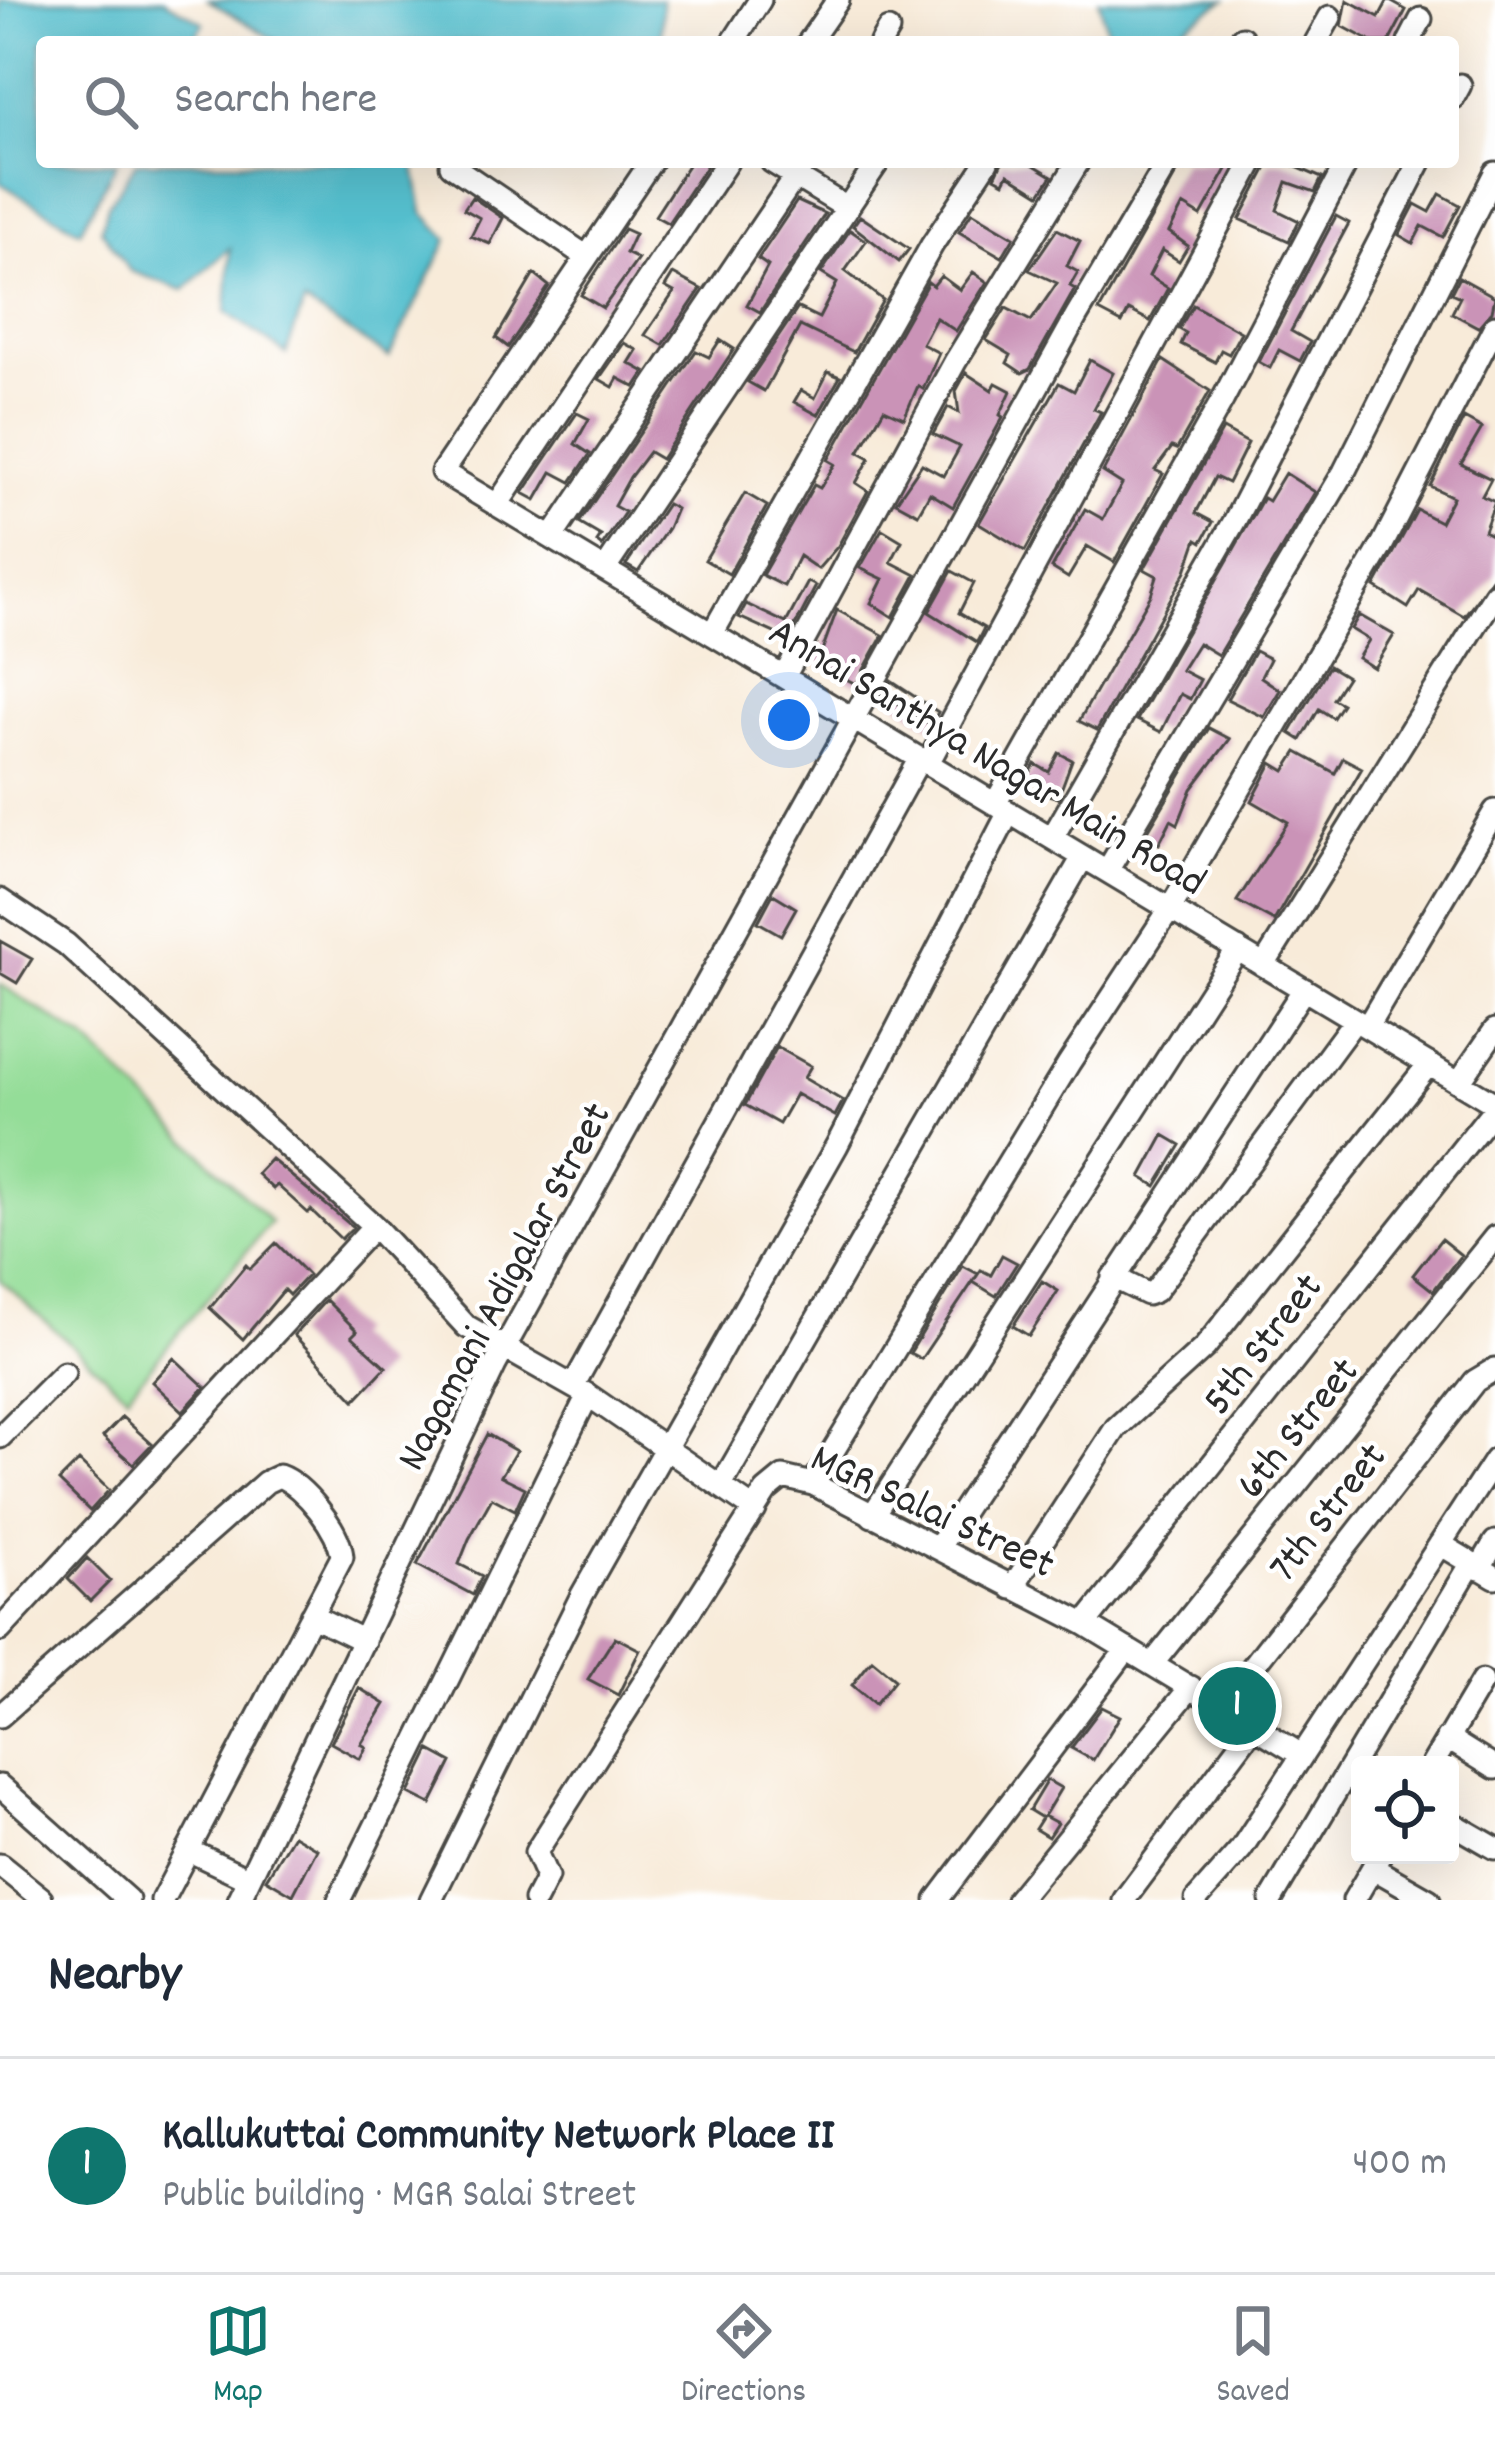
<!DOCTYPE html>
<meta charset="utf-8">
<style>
body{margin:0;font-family:Dekko,sans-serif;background:#f2f2f3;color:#1f2937}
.controls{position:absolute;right:36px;bottom:36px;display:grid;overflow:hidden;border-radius:12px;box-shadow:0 12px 48px #0002}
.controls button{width:108px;height:108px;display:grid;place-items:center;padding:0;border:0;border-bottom:3px solid #e0e1e3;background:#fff;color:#1f2937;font:60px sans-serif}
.you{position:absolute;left:789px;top:720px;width:42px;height:42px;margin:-30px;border:9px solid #fff;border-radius:50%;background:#1a73e8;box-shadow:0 0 0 18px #1a73e833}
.badge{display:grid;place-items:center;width:78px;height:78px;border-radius:50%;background:#0f766e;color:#fff;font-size:39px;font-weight:700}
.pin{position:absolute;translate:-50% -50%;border:6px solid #fff;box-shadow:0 3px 12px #0006}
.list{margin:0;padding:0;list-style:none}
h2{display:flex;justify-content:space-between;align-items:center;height:156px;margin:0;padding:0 48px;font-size:51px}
h2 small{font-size:39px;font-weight:400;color:#747a83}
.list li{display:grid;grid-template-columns:78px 1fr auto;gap:36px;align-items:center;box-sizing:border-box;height:216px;padding:0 48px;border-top:3px solid #e0e1e3}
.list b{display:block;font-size:45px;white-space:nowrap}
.list p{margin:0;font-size:39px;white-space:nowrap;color:#747a83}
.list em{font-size:39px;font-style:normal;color:#747a83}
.icon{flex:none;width:66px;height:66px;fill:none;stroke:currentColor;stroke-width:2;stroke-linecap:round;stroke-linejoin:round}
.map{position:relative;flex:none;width:1495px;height:1900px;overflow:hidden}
.search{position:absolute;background:#fff;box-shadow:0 12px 48px #0002;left:36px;right:36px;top:36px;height:132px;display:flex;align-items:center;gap:30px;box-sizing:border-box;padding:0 42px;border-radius:12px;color:#747a83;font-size:45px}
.sheet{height:372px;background:#fff}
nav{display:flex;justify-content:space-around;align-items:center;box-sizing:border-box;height:168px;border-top:3px solid #e0e1e3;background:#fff;font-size:33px;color:#747a83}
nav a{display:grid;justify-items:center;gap:6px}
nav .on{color:#0f766e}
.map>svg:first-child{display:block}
.green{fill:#94dd98;stroke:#608462;stroke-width:3}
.water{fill:#54bfce;stroke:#40757c;stroke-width:3}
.building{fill:#ca93b7}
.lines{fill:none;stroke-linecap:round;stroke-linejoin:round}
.minor-casing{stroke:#4a4845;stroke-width:27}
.minor{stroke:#fff;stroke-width:21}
.labels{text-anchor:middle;stroke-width:9;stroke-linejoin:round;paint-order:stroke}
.street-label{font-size:42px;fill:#2b2b2b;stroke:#fff}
</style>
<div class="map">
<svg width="1495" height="1900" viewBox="0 0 1495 1900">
<rect width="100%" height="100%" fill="#fff"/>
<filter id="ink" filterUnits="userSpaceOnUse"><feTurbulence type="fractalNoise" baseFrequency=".00833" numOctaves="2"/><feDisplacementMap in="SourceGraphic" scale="24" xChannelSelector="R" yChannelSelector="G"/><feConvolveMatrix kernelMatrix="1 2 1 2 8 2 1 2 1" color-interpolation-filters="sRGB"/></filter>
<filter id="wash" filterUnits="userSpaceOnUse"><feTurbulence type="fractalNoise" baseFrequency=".004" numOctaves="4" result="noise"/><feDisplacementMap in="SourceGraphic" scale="48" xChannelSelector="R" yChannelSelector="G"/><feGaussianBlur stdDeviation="2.7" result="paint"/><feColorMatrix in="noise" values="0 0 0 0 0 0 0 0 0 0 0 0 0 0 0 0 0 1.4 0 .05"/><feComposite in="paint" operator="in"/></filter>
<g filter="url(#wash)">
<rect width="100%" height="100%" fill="#f8ebd9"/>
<path class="green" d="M0,984l85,55 186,183 -144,173 -127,-115z"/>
<path class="water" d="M0,0h164l40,23 -12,19h-150v120h75l-37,69 -80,-48z
M208,0h454l-1,42h-383z
M1099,0h126l-65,42h-50z
M137,162h277l9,50 25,27 -59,118 -85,-54 -18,51 -60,-42 4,-64 -46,42 -54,-19 -29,-42 7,-24z"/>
<g id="blocks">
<path class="building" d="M1347,0l32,17 9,-17 18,10 -17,32h-17l-30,-16z
M690,162h19l-41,61 -13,-7z
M1002,162h27l23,14 -12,18 -32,-20 -4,8 -9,-5z
M1183,162h48l-30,54 -18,-11 -14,27 19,14 -9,15 -17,-11 -13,26 19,12 -18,33 -21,-11 -7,13 -23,-12z
M1270,162h15l37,16 -7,14 -28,-10 -10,28 22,11 -10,20 -49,-22z
M1440,194l20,11 -17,32 -21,-11 -9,17 -14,-8 16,-31 15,8z
M472,197l31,21 -13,26 -19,-8 9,-18 -16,-9z
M797,201l28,13 -65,98 -13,-7 21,-39 -10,-7z
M972,212l42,25 -12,20 -43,-25z
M860,216l49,33 -10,13 -46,-36z
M1336,216l13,7 -58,108 19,11 -10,19 -21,-11 -9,18 -11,-6z
M624,229l11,5 -9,19 12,6 -35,49 -22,-13z
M1057,229l23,12 -13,25 11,6 -8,14 5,3 -45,80 -8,4 -15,-10 4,-8 -25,-15 20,-32 25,13 26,-38 -28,-13z
M850,230l16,11 -21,30 38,29 -29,52 -54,-26 -36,65 -16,-9 50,-74 21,10 18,-35 -16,-10z
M973,272l14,10 -31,49 -20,-13 -14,26 17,9 -16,36 -5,-3 -14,32 -20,-9 -25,43 11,6 -14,25 12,8 -30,55 -20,23 -19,-13 -15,30 -22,-11 52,-90 6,3 15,-24 -7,-4 100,-178 5,4 8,-10 19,14z
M534,274l15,12 -41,61 -12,-9z
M673,274l28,15 -38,56 -18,-10 29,-43 -9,-5z
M1459,277l36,20 -3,14 -14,16 -26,-14 8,-16 -9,-4z
M1193,305l48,27 -12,22 -8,-4 -6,12 -34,-18 5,-11 -7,-4z
M720,340l14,9 -73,110 -12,-7 -19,25 -16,29 11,6 -23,34 -5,-4 4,-6 -22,-13 117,-172 13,6z
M624,343l13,7 -8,13 16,9 -10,15 -17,-9 -5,9 -14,-8z
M1090,360l23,13 -19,36 7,3 -76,139 -46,-28 80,-140 15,8z
M1163,360l47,31 -33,58 -5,-2 -17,23 8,4 -49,88 -27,-16 -19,32 -16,-10 33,-59 18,10 19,-35 -19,-12z
M828,372l12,5 -22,38 -24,-13 7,-12 14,8z
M966,373l26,17 4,-7 15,8 -11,24 3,2 -50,90 -23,-14 -12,21 -22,-12 26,-38 22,12 16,-29 -27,-13 15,-27 11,6 -3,-22z
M577,413l12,6 -14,25 15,10 -19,28 -19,-10 -16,28 -13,-7z
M1464,418l18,10 -21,36 30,15 -9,17 13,6 -11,29 11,6v38l-31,41 -45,-26 -11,18 -33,-21 42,-77 23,12 13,-25 -23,-11z
M1223,429l25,14 -20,40 -13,-6 -19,36 17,9 -11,20 -5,-3 -11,32 -89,159 -18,-9 72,-126 6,-19 -13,-7z
M1285,473l30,19 -97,163 -20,-12 -17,27 19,10 -10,19 -10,-5 -19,38 -24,-12 126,-222 5,3z
M745,493l22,13 -38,68 -24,-14z
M667,504l9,5 -8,19 -30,44 -12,-7z
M882,529l20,12 -11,21 25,13 -23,42 -22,-14 12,-24 -23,-11z
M952,571l22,12 -15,30 25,15 -7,14 -48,-30z
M808,582l8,4 -28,53 -49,-22 7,-13 40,19z
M837,610l46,25 -27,49 -39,-20z
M1359,615l35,20 -20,33 -16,-10 11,-18 -18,-11z
M1255,651l15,8 -9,18 19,13 -16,27 -37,-18z
M1329,666l18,11 -14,22 9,5 -9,14 -14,-9 -18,31 -11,-7z
M891,681l47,31 -7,14 -47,-32z
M1209,728l21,11 -38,50 -14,35 -7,-4 -12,24 -14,-8z
M1297,752l38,21 8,-15 19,10 -88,153 -37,-20 51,-79 -36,-21 20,-38 13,8z
M1059,753l13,7 -14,38 -36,-11 13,-23 14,8z
M773,894l23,14 -15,27 -23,-13z
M0,941l32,18 -15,24 -17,-10z
M777,1047l34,19 -7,12 39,23 -8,15 -39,-22 -17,30 -34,-19z
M1164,1135l17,10 -25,41 -15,-9z
M271,1159l82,68 -12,12 -30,-29 -3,3 -31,-28 -4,4 -16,-15z
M1441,1239l20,16 -28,36 -20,-16z
M276,1243l32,32 -19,20 -5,-5 -41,49 -33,-31 36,-43 4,4z
M1002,1255l15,8 -21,33 -23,-14 8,-12 10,5z
M963,1266l15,8 -57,85 -11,-6z
M1042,1281l16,10 -29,45 -16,-10z
M326,1300l31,31 -5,5 34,31 -31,33 -61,-65z
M174,1358l31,29 -22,24 -31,-29z
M122,1417l30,27 -19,20 -30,-27z
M487,1434l29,17 -15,25 24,12 -10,22 -23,-12 -23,41 -10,25 23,12 -9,19 -56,-30z
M79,1461l30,29 -19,21 -31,-30z
M87,1558l23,23 -20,20 -22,-22z
M615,1637l25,13 -22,45 -30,-16z
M872,1660l23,19 -20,25 -23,-19z
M359,1688l26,16 -24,40 5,3 -6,12 -29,-16z
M1102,1707l18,9 -27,44 -22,-12z
M430,1750l22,12 -21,42 -22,-11z
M1047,1780l14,8 -17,28 13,7 -9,14 -13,-8 7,-11 -13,-8z
M293,1835l24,14 -24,46 -27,-16z"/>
</g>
</g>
<g filter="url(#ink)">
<use href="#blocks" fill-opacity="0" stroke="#4a4845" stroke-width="3"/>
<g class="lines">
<g class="minor-casing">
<path id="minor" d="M733,42l27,-42
M809,42l29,-42
M881,42l7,-12
M1240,42l2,-4
M1316,42l14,-25
M1409,42l12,-23
M1453,98l7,-13
M651,162l-209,310 1053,632
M772,162l75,46
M451,165l136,92
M497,505l230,-343
M552,537l253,-375
M605,569l273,-407
M712,634l220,-389 55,-83
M784,677l171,-315 123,-200
M928,763l325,-601
M995,804l228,-405 124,-237
M1052,838l182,-316 186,-360
M1107,871l237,-399 151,-299
M0,900l66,44 308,282 92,100 122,69 167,115
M1264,965l231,-371
M1367,1027l128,-216
M1459,1082l36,-52
M1113,1277l34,17 8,-3 200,-271
M573,1386l347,-628
M0,1437l64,-64
M722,1484l361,-627
M813,1484l256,-421 101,-154 211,-362 114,-221
M872,1516l366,-567
M1440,1544l55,33
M939,1547l365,-558
M1479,1569l16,-27
M1012,1588l104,-160 89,-81 224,-283
M311,1615l53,26
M1085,1624l410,-516
M0,1630l374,-404
M1153,1663l342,-426
M1222,1706l253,-325 20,-12
M0,1716l266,-234 13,-6c25,9 61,55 63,81l-180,343
M1447,1738l48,30
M1432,1765l50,-84
M0,1786l128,114
M1450,1822l45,26
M188,1850l61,29
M0,1865l41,33
M1373,1868l56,32
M239,1900l256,-535 581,-1048 92,-155
M339,1900l249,-505
M431,1900l151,-305 255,-450 172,-333
M535,1900l12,-23 -11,-25 230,-361 17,-14 30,7 272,140 215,130
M937,1900l190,-251
M1017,1900l174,-213
M1124,1900l131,-175
M1196,1900l45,-51 254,-389
M1271,1900l199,-334
M1354,1900l26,-45"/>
</g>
<use href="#minor" class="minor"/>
</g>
</g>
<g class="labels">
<g class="street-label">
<text transform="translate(989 754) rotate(31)" y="15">Annai Santhya Nagar Main Road</text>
<text transform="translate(501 1285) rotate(-62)" y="15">Nagamani Adigalar Street</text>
<text transform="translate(1260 1342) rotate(-52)" y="15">5th Street</text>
<text transform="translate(1295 1426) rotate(-51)" y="15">6th Street</text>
<text transform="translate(934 1508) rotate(25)" y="15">MGR Salai Street</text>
<text transform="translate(1325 1510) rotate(-52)" y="15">7th Street</text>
</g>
</g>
</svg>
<div class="controls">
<button><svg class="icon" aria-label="locate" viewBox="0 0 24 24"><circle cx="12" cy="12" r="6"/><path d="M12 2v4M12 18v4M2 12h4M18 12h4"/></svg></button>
</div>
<div class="you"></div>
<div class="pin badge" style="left:1237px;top:1706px">1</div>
<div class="search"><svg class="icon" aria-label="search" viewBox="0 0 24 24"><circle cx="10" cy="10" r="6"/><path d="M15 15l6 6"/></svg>Search here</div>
</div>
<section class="sheet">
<h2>Nearby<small></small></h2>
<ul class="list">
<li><span class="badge">1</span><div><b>Kallukuttai Community Network Place II</b><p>Public building · MGR Salai Street</p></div><em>400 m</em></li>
</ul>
</section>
<nav>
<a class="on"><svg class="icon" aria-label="map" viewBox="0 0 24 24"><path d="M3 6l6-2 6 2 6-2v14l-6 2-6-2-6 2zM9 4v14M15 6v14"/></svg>Map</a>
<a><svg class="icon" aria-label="directions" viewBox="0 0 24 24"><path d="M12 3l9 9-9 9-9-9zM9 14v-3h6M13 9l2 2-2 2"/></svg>Directions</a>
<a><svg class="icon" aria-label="saved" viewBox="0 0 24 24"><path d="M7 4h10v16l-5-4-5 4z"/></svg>Saved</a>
</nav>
